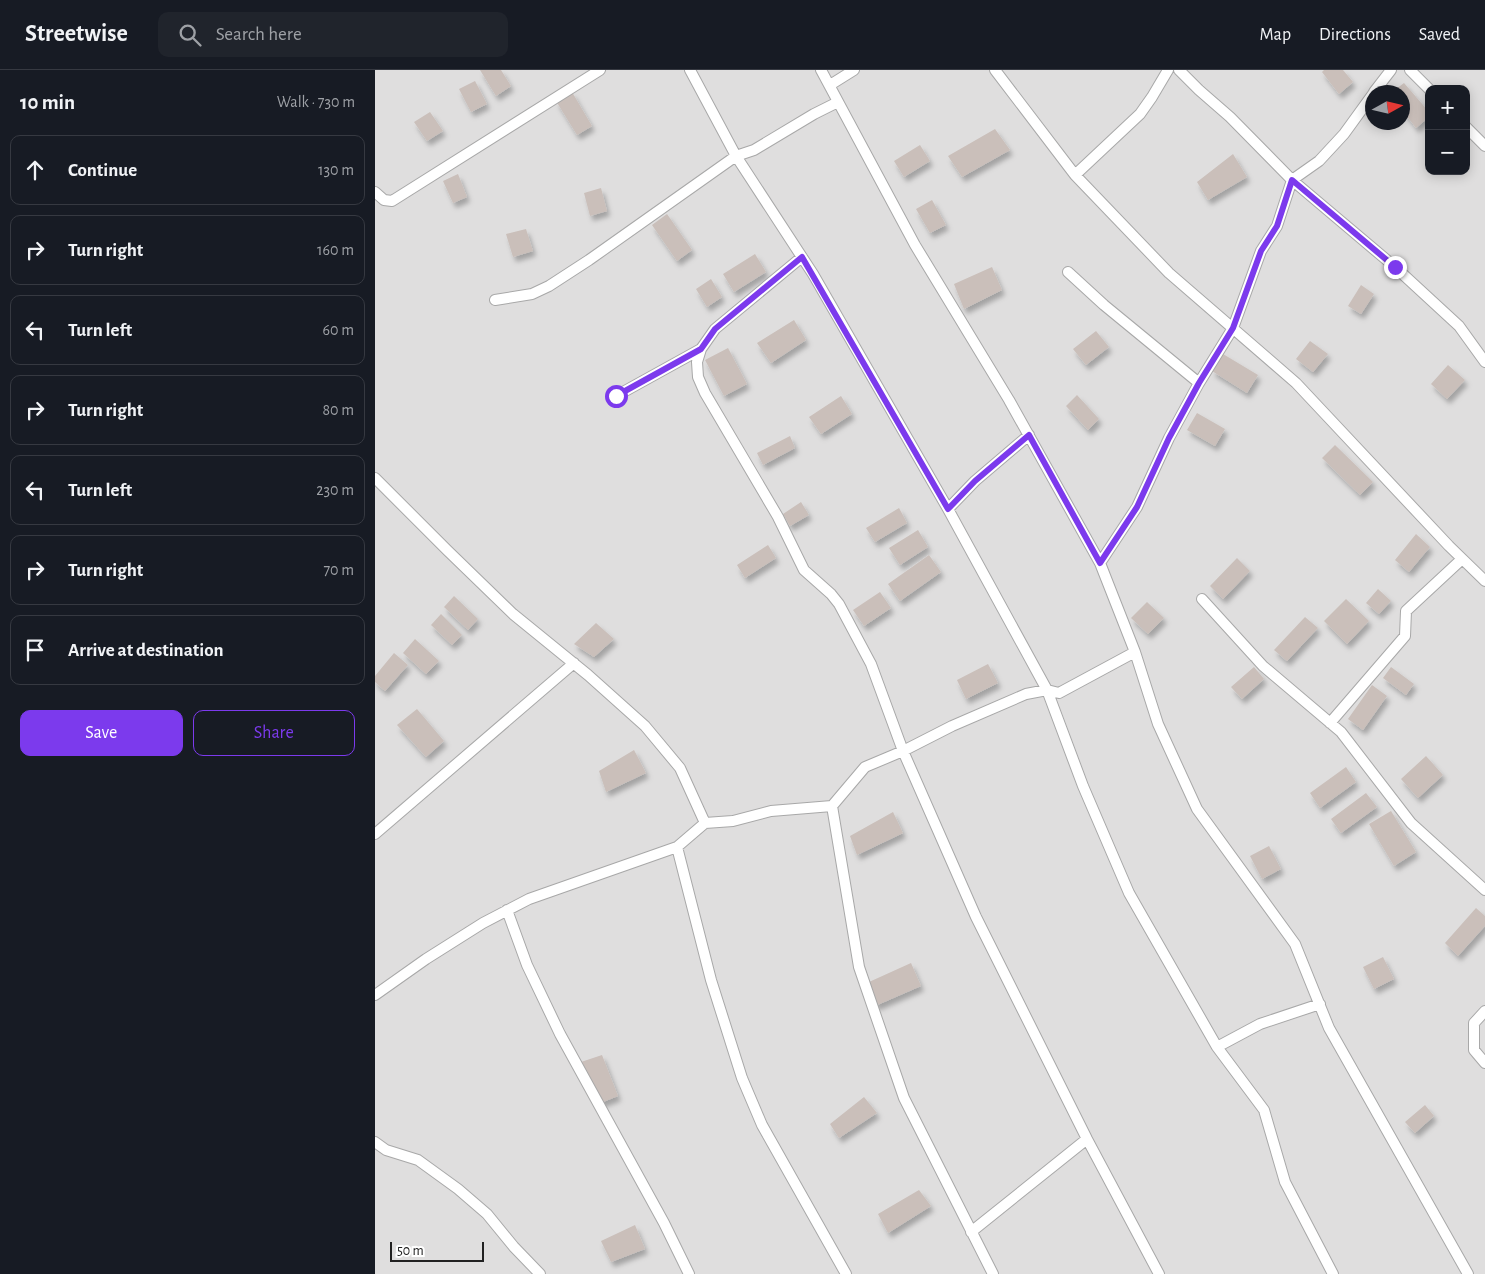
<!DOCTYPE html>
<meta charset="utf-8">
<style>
body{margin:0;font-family:"Alegreya Sans",sans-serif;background:#20242c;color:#f1f3f6}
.controls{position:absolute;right:15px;top:15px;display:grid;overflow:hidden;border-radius:10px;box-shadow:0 2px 12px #0003}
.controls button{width:45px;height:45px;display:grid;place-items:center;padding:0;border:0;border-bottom:1px solid #363941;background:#171b24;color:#f1f3f6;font:25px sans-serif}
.compass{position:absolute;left:990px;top:15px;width:45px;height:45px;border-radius:50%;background:#171b24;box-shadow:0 2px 12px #0003;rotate:82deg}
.scale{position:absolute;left:15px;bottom:12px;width:94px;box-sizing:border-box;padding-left:5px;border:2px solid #212121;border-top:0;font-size:14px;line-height:18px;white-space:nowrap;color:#212121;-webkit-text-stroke:4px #fff;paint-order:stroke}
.stop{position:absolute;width:15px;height:15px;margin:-11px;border:4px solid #7c3aed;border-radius:50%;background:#fff}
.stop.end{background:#7c3aed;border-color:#fff;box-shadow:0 1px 5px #0008}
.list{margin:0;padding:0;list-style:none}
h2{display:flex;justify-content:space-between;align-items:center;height:65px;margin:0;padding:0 20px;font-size:21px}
h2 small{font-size:16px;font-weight:400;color:#9ea1a6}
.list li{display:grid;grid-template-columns:32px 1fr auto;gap:15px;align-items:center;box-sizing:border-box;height:70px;margin:0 10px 10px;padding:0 10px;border:1px solid #363941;border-radius:10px}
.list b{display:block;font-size:19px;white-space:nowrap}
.list em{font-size:16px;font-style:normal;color:#9ea1a6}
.actions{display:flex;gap:10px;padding:15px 20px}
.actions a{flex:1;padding:11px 0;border:1px solid #7c3aed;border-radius:10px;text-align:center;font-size:18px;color:#7c3aed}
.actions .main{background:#7c3aed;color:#fff}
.icon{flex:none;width:28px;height:28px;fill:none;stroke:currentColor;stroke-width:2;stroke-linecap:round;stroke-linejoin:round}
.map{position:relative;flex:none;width:1110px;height:1204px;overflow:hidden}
header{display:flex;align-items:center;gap:30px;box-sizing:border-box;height:70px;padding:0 25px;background:#171b24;border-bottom:1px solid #363941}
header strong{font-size:24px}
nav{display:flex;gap:28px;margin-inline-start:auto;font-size:18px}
.search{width:350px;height:45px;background:#20242c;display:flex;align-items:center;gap:12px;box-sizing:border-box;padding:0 18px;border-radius:10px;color:#9ea1a6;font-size:19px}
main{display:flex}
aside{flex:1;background:#171b24}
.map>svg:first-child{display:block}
.residential{fill:#dfdede;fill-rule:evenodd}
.building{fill:#cabfba;filter:url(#shadow)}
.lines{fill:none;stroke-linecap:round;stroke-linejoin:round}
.minor-casing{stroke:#a8a8a8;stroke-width:12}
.minor{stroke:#fff;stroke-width:10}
.route{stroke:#7c3aed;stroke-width:6}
</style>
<header>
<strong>Streetwise</strong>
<div class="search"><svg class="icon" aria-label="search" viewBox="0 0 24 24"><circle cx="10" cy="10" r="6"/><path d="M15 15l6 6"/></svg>Search here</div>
<nav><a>Map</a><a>Directions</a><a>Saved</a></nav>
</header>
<main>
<aside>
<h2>10 min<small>Walk · 730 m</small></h2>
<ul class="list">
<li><svg class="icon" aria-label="ahead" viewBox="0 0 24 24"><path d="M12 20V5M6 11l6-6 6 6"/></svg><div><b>Continue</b></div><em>130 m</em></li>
<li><svg class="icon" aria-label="right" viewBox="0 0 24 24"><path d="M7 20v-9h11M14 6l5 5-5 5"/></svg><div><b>Turn right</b></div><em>160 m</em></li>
<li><svg class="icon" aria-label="left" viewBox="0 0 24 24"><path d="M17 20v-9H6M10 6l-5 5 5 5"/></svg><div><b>Turn left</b></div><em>60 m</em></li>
<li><svg class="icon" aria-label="right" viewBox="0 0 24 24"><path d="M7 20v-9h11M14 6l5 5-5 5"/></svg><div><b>Turn right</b></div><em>80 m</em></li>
<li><svg class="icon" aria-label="left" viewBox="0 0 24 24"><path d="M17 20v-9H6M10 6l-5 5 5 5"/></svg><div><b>Turn left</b></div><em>230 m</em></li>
<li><svg class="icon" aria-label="right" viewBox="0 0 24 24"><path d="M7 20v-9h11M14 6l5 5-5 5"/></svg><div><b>Turn right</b></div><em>70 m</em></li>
<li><svg class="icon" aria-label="arrive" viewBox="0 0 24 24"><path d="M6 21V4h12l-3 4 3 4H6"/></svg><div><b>Arrive at destination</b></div></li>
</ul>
<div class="actions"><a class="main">Save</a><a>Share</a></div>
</aside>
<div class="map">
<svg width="1110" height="1204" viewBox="0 0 1110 1204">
<defs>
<filter id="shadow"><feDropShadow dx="3" dy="5" stdDeviation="2.5" flood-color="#0004"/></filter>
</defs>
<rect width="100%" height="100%" fill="#f2ede7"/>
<path class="residential" d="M0,0h1110v1204h-1110zM1054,19h37v82h-37zM998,22h30v30h-30z"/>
<path class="building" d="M105,0h21l10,16 -15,10z
M949,0h19l10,12 -14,12 -17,-22z
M100,11l12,23 -16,8 -12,-23z
M1029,13l25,29v5l-13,11 -13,-17v-19h-11z
M197,22l20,34 -15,9 -21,-34z
M55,42l13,19 -16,10 -13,-19z
M620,59l15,21 -48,27 -14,-21z
M545,75l10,16 -26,16 -10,-16z
M858,84l14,23 -39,23 -11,-18z
M83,104l9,23 -14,6 -10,-22z
M226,118l6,23 -17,5 -6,-23z
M557,130l14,25 -16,8 -14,-24z
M292,144l25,36 -15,11 -25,-36z
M151,159l7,22 -20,6 -7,-23z
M380,184l11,18 -32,20 -11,-18z
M617,197l10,23 -38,19 -10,-25z
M336,209l11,18 -15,10 -11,-18z
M986,215l13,9 -13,20 -13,-8z
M419,250l12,20 -35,23 -14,-20z
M721,261l13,16 -23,18 -13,-16z
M935,271l18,13 -15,18 -17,-13z
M353,278l19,36 -23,12 -19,-36z
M848,284l35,21 -11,18 -35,-22z
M1073,295l17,15 -18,19 -16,-15z
M702,325l22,24 -11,11 -22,-24z
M466,326l11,18 -31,20 -12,-17z
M822,343l28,16 -10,17 -28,-16z
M415,366l5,12 -32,17 -6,-12z
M960,375l38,37 -13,13 -38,-37z
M426,432l8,13 -19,11 -7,-12z
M524,438l8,15 -32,19 -9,-14z
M543,460l10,17 -28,18 -11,-17z
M1041,464l14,13 -21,25 -14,-12z
M393,475l8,13 -31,20 -8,-13z
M554,485l12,17 -41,29 -12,-17z
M862,488l13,13 -27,28 -13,-13z
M1003,519l13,12 -12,13 -13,-11z
M505,522l11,16 -27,18 -11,-16z
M79,526l24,23 -10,11 -24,-23z
M971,529l23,22 -22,23 -23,-23z
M772,532l17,16 -16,16 -17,-16z
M66,544l21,21 -10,10 -21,-20z
M930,547l13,11 -31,33 -13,-11z
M221,553l18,16 -20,18 -20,-13z
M40,569l24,22 -13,13 -23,-21z
M19,583l14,12 -23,26 -10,-9v-6z
M613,594l10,19 -32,16 -9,-19z
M879,597l10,12 -22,20 -11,-12z
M1016,597l23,17 -8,11 -23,-17z
M997,615l15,11 -24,34 -15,-11z
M42,639l27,32 -18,16 -29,-32z
M259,680l12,23 -40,19 -7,-21z
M1051,686l17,19 -25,23 -17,-19z
M971,697l10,15 -36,26 -10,-15z
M991,723l11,14 -36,26 -10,-14z
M1016,741l25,41 -22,14 -25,-42z
M518,742l10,21 -46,22 -7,-19z
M894,776l12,23 -19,10 -12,-23z
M1101,838l9,8v10l-27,30 -13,-13z
M1008,887l11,22 -20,10 -11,-22z
M536,893l10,23 -46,20 -6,-24z
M227,985l16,41 -20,8 -17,-42z
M489,1027l13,16 -38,25 -9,-14z
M1050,1035l9,11 -19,17 -10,-11z
M544,1120l12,16 -43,27 -10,-19z
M260,1155l10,24 -34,13 -10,-21z"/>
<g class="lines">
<g class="minor-casing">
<path id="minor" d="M315,0l46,86 77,118 135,235 99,181 36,96 46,107 88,154 47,63 21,72 48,92
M446,0l94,175 94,155 91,163 35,89 23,72 39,85 98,135 34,84 139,246
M620,0l80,105 94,98 127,110 153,163 36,35
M804,0l20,20 31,27 62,63 103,87 64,59 26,36
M1035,0l19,19
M455,15l24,-15
M999,22l17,-22
M1091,57l19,19
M700,105l65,-61 12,-17 16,-27
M0,122l9,8 8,1 208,-131
M427,187l-87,72 -14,20 -4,13 1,15 7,16 73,124 26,53 27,24 8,10 32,60 32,87 73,166 111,222 72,135
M693,202l36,33 95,78
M120,230l37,-6 17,-8 40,-26 147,-104 18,-6 60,-36 24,-12
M241,326l85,-47
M0,408l73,73 65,63 75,61 57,51 35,42 25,55
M573,439l27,-28 54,-46
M725,493l37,-56 32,-69 30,-55 34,-55 28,-77 16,-25 15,-46 27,-19 25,-27 29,-40
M827,529l61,67 78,66 70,91 74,67
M955,653l75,-87 1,-25 56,-52
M457,736l27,161 45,131 89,176
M0,764l199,-171
M302,777l34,133 31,98 20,47 84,149
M132,840l20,55 33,69 104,189 25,51
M0,925l51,-36 57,-36 46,-24 148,-52 28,-24 28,-2 38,-10 61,-5 33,-39 38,-16 49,-25 74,-32 21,-4 12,3 76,-41
M1110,941l-11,12v27l11,13
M842,977l43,-23 60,-20
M0,1072l11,8 32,10 40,29 29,25 27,33 26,27
M596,1162l116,-93"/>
</g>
<use href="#minor" class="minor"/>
</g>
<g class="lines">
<path class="route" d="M241,326l85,-47 14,-20 87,-72 146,252 27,-28 54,-46 71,128 37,-56 32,-69 30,-55 34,-55 28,-77 16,-25 15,-46 103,87"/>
</g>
</svg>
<div class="controls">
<button>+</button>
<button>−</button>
</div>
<svg class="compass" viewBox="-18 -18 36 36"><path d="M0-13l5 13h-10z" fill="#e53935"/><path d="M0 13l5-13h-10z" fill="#9ea1a6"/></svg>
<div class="scale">50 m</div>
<div class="stop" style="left:241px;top:326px"></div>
<div class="stop end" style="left:1020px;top:197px"></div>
</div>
</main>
